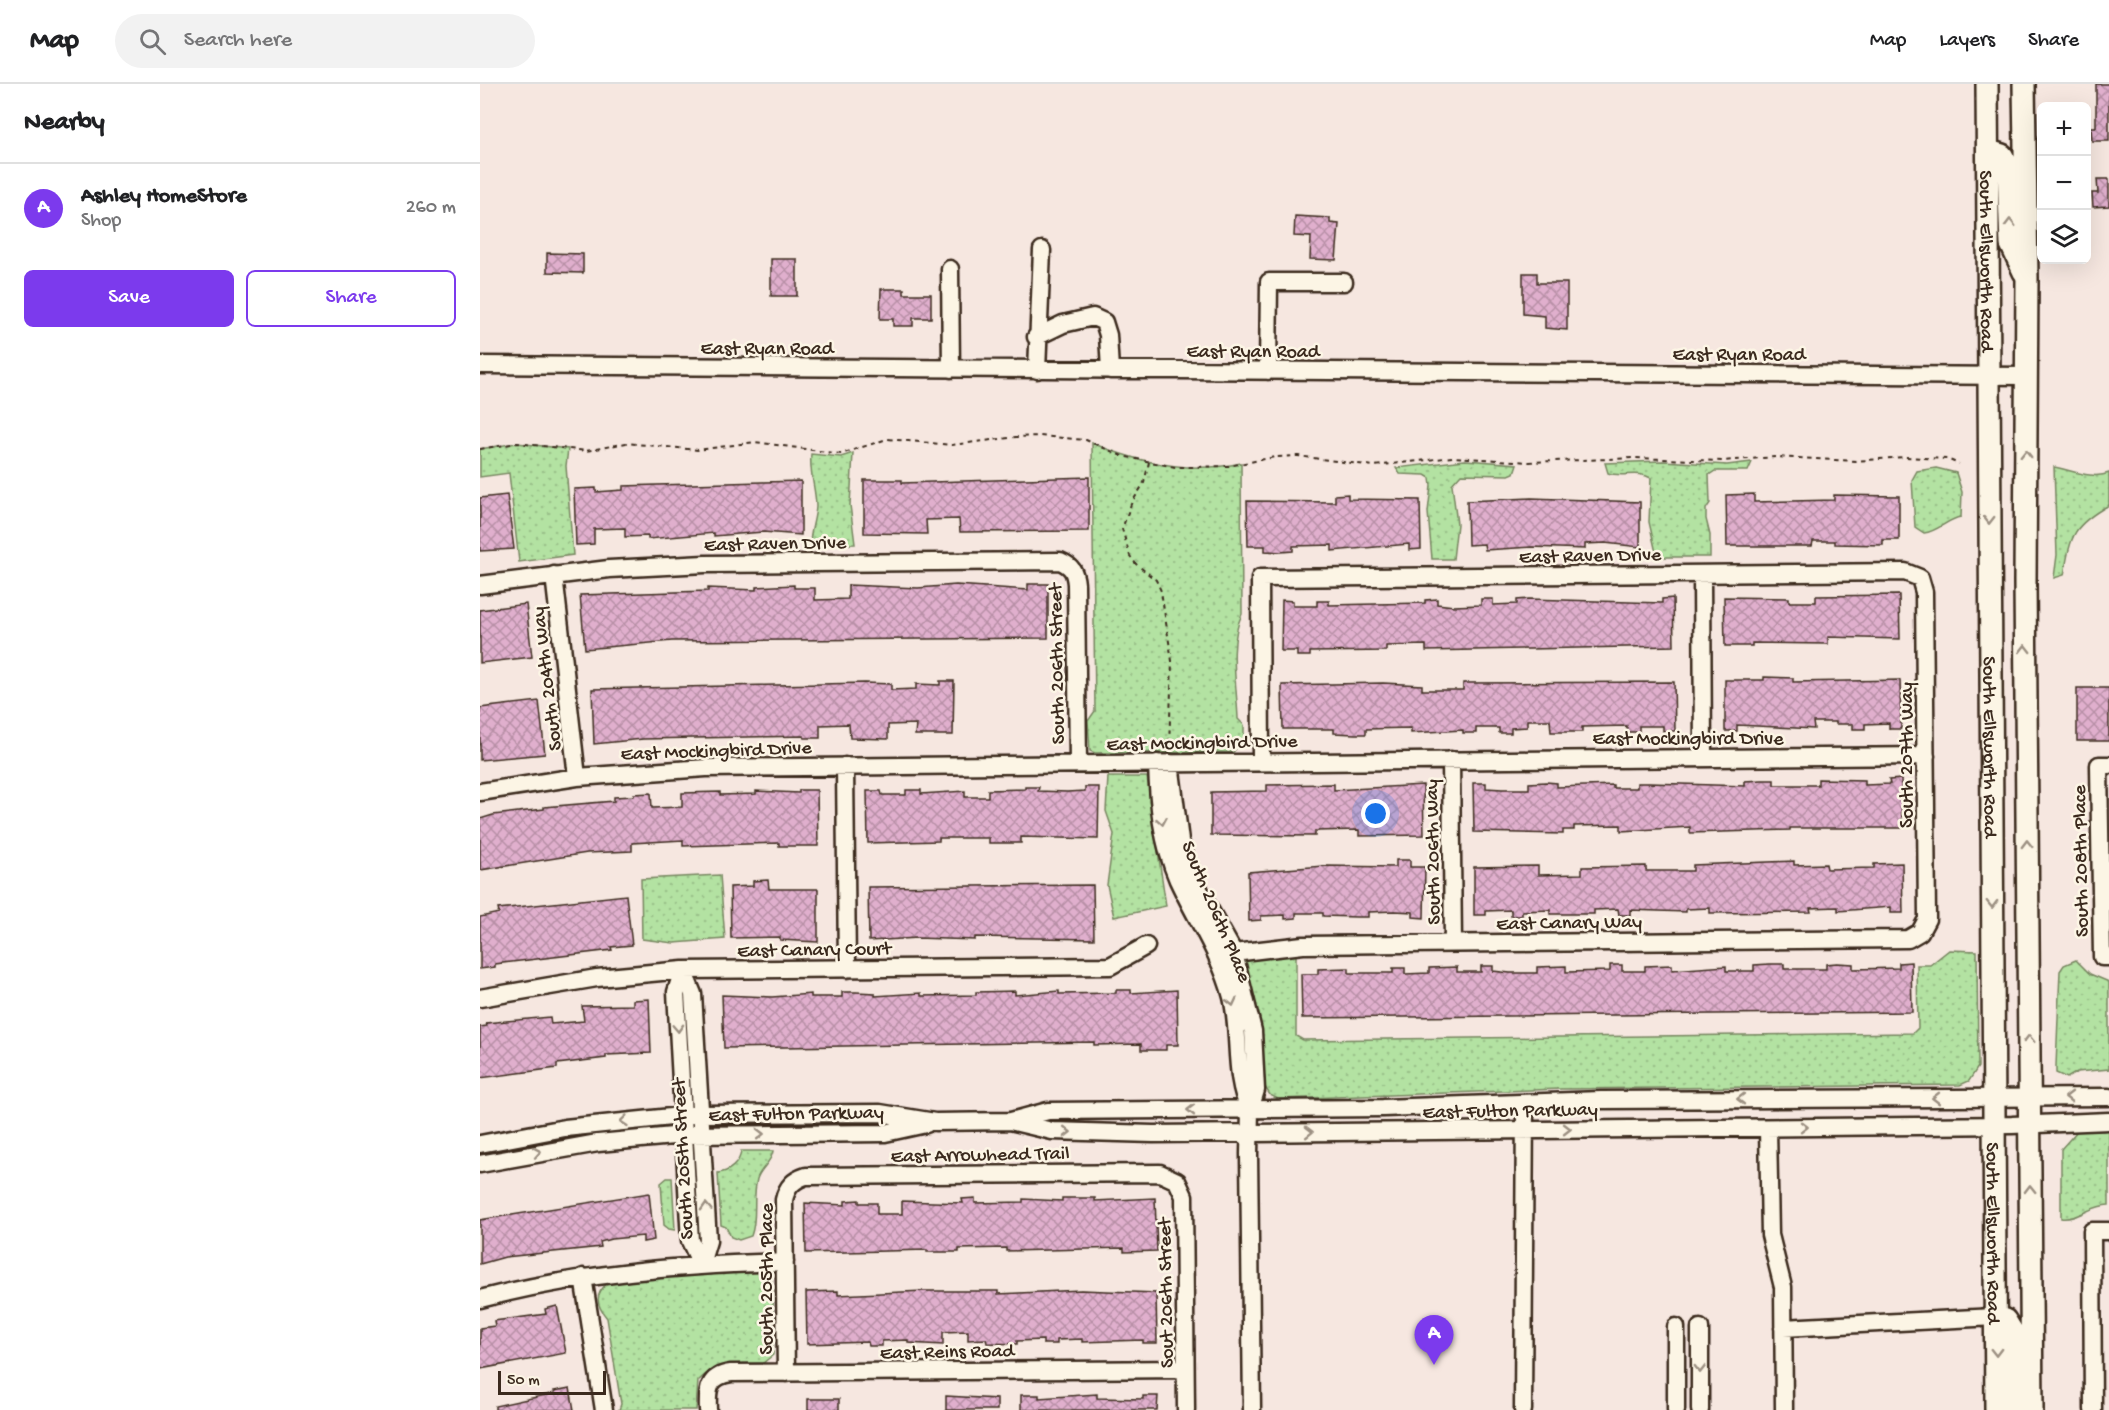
<!DOCTYPE html>
<meta charset="utf-8">
<style>
body{margin:0;font-family:"Gochi Hand",sans-serif;background:#f2f2f2;color:#202124}
.controls{position:absolute;right:18px;top:18px;display:grid;overflow:hidden;border-radius:9px;box-shadow:0 6px 24px #0002}
.controls button{width:54px;height:54px;display:grid;place-items:center;padding:0;border:0;border-bottom:2px solid #e0e0e0;background:#fff;color:#202124;font:30px sans-serif}
.scale{position:absolute;left:18px;bottom:15px;width:108px;box-sizing:border-box;padding-left:6px;border:3px solid #3b2a1e;border-top:0;font-size:16px;line-height:21px;white-space:nowrap;color:#3b2a1e;-webkit-text-stroke:4px #fcf5e5;paint-order:stroke}
.you{position:absolute;left:896px;top:730px;width:21px;height:21px;margin:-15px;border:4px solid #fff;border-radius:50%;background:#1a73e8;box-shadow:0 0 0 9px #1a73e833}
.badge{display:grid;place-items:center;width:39px;height:39px;border-radius:50%;background:#7c3aed;color:#fff;font-size:20px;font-weight:700}
.pin{position:absolute;translate:-50% -50px;filter:drop-shadow(0 2px 3px #0008)}
.pin::after{content:'';position:absolute;top:32px;width:21px;height:18px;background:inherit;clip-path:polygon(0 0,100% 0,50% 100%)}
.list{margin:0;padding:0;list-style:none}
h2{display:flex;justify-content:space-between;align-items:center;height:78px;margin:0;padding:0 24px;font-size:26px}
h2 small{font-size:20px;font-weight:400;color:#757577}
.list li{display:grid;grid-template-columns:39px 1fr auto;gap:18px;align-items:center;box-sizing:border-box;height:90px;padding:0 24px;border-top:2px solid #e0e0e0}
.list b{display:block;font-size:22px;white-space:nowrap}
.list p{margin:0;font-size:20px;white-space:nowrap;color:#757577}
.list em{font-size:20px;font-style:normal;color:#757577}
.actions{display:flex;gap:12px;padding:18px 24px}
.actions a{flex:1;padding:14px 0;border:2px solid #7c3aed;border-radius:9px;text-align:center;font-size:21px;color:#7c3aed}
.actions .main{background:#7c3aed;color:#fff}
.icon{flex:none;width:33px;height:33px;fill:none;stroke:currentColor;stroke-width:2;stroke-linecap:round;stroke-linejoin:round}
.map{position:relative;flex:none;width:1629px;height:1326px;overflow:hidden}
header{display:flex;align-items:center;gap:36px;box-sizing:border-box;height:84px;padding:0 30px;background:#fff;border-bottom:2px solid #e0e0e0}
header strong{font-size:28px}
nav{display:flex;gap:33px;margin-inline-start:auto;font-size:21px}
.search{width:420px;height:54px;background:#f2f2f2;display:flex;align-items:center;gap:15px;box-sizing:border-box;padding:0 21px;border-radius:33px;color:#757577;font-size:22px}
main{display:flex}
aside{flex:1;background:#fff}
.map>svg:first-child{display:block}
.park{fill:url(#park-dots);stroke:#778660;stroke-width:1.5}
.building{fill:url(#building-cross-hatch);stroke:#3b2a1e;stroke-width:1.5}
.lines{fill:none;stroke-linecap:round;stroke-linejoin:round}
.minor-casing{stroke:#3b2a1e;stroke-width:21}
.major-casing{stroke:#3b2a1e;stroke-width:26}
.path{stroke:#3b2a1e;stroke-width:2;stroke-dasharray:4.5 4.5;stroke-linecap:butt}
.minor{stroke:#fcf5e5;stroke-width:16}
.major{stroke:#fcf5e5;stroke-width:21}
.oneway{stroke:#9c9082}
.labels{text-anchor:middle;stroke-width:5;stroke-linejoin:round;paint-order:stroke}
.street-label{font-size:20px;fill:#3b2a1e;stroke:#fcf5e5}
</style>
<header>
<strong>Map</strong>
<div class="search"><svg class="icon" aria-label="search" viewBox="0 0 24 24"><circle cx="10" cy="10" r="6"/><path d="M15 15l6 6"/></svg>Search here</div>
<nav><a>Map</a><a>Layers</a><a>Share</a></nav>
</header>
<main>
<aside>
<h2>Nearby<small></small></h2>
<ul class="list">
<li><span class="badge">A</span><div><b>Ashley HomeStore</b><p>Shop</p></div><em>260 m</em></li>
</ul>
<div class="actions"><a class="main">Save</a><a>Share</a></div>
</aside>
<div class="map">
<svg width="1629" height="1326" viewBox="0 0 1629 1326">
<defs>
<pattern id="park-dots" width="8" height="8" patternUnits="userSpaceOnUse" patternTransform="scale(1.5)"><rect width="8" height="8" fill="#b3e2a2"/><path d="M2 2h.1M6 6h.1" fill="none" stroke="#9bc28b" stroke-width="1.8" stroke-linecap="round"/></pattern>
<pattern id="building-cross-hatch" width="8" height="8" patternUnits="userSpaceOnUse" patternTransform="scale(1.5)"><rect width="8" height="8" fill="#e0afcd"/><path d="M0 0l8 8M0 8l8-8" fill="none" stroke="#b78fa6"/></pattern>
</defs>
<rect width="100%" height="100%" fill="#f6e7e0"/>
<filter id="ink" filterUnits="userSpaceOnUse"><feTurbulence type="fractalNoise" baseFrequency=".0167" numOctaves="2"/><feDisplacementMap in="SourceGraphic" scale="12" xChannelSelector="R" yChannelSelector="G"/><feConvolveMatrix kernelMatrix="1 2 1 2 8 2 1 2 1" color-interpolation-filters="sRGB"/></filter>
<g filter="url(#ink)">
<path class="park" d="M37,359l51,6 -2,17 7,89 -54,7 -10,-89 -29,4v-28z
M612,359c47,20 98,31 149,20l1,151c-14,30 -5,73 -4,105l6,6v14l-11,13 -138,1 -5,-2 -2,-30 7,-10z
M373,369l-3,52 5,39 -45,1c0,-13 5,-25 6,-38 0,-18 -7,-34 -5,-53l30,3z
M985,376l52,4 -3,9 -5,2 -48,-1 -9,10 5,40 -4,35h-21l-4,-47 3,-26 -1,-8 -5,-3 -25,-1 -4,-6z
M1183,377l64,4 25,-3 -4,9h-33l-6,4 1,28 -4,6v10l4,16v22h-53l-8,-35 2,-44c-13,-8 -29,0 -43,-5l-3,-10z
M1574,383c17,3 39,13 55,6v32c-37,21 -38,30 -45,70l-10,3 3,-23z
M1456,384l20,5 6,19 -1,25c-14,2 -22,14 -37,16l-9,-6 -3,-47 5,-9z
M628,693h39l19,129 -52,11 -7,-32 7,-51 -8,-23z
M240,791l5,64 -51,4 -32,-4 -1,-60z
M1469,866l28,1 1,116 -9,14 -9,4 -398,4 -284,10 -8,-4 -5,-8 -6,-68 -16,-60 53,-5v82l7,4 610,-7 5,-5 -1,-63h13z
M1596,876l14,14 19,8v87l-32,3 -10,6 -11,-5v-7l4,-95 4,-6z
M1629,1044v77c-18,0 -31,15 -48,13v-69l18,-20z
M261,1067h32c-1,11 -13,17 -16,28 -5,19 1,39 -6,57l-12,4 -8,-3 -5,-10 -5,-2 -3,-52c11,-1 22,-10 23,-22z
M187,1094h5l3,52 -6,-1 -5,-4 -3,-42z
M284,1188l7,5 2,10v68l-10,8c-28,1 -43,-3 -65,18l-2,29h-77l2,-6 -14,-86c-11,-13 -13,-24 1,-35l71,-8z"/>
<path class="building" d="M1616,0h13v57h-17l-1,-14h5z
M1617,95h12v27l-16,1 -1,-14h6z
M815,132l35,2v5l9,1 -3,36 -26,-1 1,-22 -17,-1z
M67,169l36,1v19l-36,-1z
M291,175h26v37h-26z
M1043,189h14v10h30v47l-22,-2v-12l-22,-2z
M401,205h23v5h27v24h-18v8h-20v-7h-13z
M609,393v54l-129,1 -1,-13 -33,1 1,14 -63,-1v-53h38v3z
M321,397v54l-38,-3 -49,4v-3l-66,6v-3l-23,1v-9l-31,1v15l-18,1 -2,-56 22,-1v4l27,-2v-4z
M868,410v5l72,1 1,49 -12,1v-6l-77,7v-6l-39,1v5l-12,1 -16,-1v-5h-17l-1,-45 88,1v-7z
M1274,410v8l80,-2v-5l65,1v44h-16v5l-48,-1v-3h-22l-1,5h-85l-1,-51z
M27,411l7,54 -34,2v-53z
M1051,414l109,4v45l-35,-4 -20,1v5l-53,-2 -47,3 -1,-6 -16,1 -1,-44z
M548,500h20v54l-376,3 -87,8 -5,-54 128,-4v-3l48,2v-3l38,-2v3h21v12l33,-1v-14l70,3 38,-3 72,5z
M1419,511l1,44 -72,-2v7l-76,-1v3h-27l-1,-49 65,1v4h27v-6z
M1193,514l1,48 -248,5v-6l-40,1v5l-76,1v4h-13v-5h-16l1,-51 11,1v5h24v-5h12v4l96,-2v-3l12,-1v5l17,2 27,-1v-6h12v6l24,-1v-4l12,-1 133,4v-4z
M46,520l6,53 -52,6v-53z
M1284,593l29,1v4l107,-2 1,49h-12v-6l-24,1v5h-12v-5h-17v-2h-23l1,7 -77,-4v6h-12v-51h39z
M460,597h14l-1,54h-38l1,-11 -28,1v14l-38,-1 -1,-14 -29,1v13h-16v-2l-161,3 -49,5 -2,-55 273,-6 26,1v6l25,-1v-5l24,1z
M1194,598l1,49h-12v-5h-24v6h-12v-6l-45,1v5h-31l-1,-12h-23v7l-16,1v5h-12v-5h-23v5h-13v-3l-52,3v-5l-45,1v5h-11l-21,-1v-4h-51l-1,-44 101,-2 39,2v5h41v-7z
M1597,604h32v53h-32z
M59,617l6,53 -65,6v-52z
M1338,695l47,1v5l25,-1 -1,-4 12,-1 1,49h-112v2l-100,3v-6l-69,4v-6l-47,1v4h-11v4l-89,-2 -1,-49h13v5l16,1h27v-6l17,-1 11,1v4l56,-2v3h24v-5h12l96,3v-5l17,-1h12v5h44z
M854,700v6l89,-5 1,50 -65,1v-6l-44,1v5l-104,-1v-43l56,-1v-6z
M545,703h14l-1,4 29,1 18,-1v-4h14l-1,52 -77,-2v6h-32v-5h-50v3l-71,2 -1,-52h14l1,4h24v-5h15v4l44,-3v6h23v-7l37,-1z
M319,706h18l1,56h-39v-3l-96,3v-6l-51,3v8l-45,2 -107,17v-51l13,-4 51,-6v-2l70,-6v-4l20,-1v-2l17,-1 1,15 30,-1v-14l38,-1v3l36,-1v-3l43,2z
M916,776h14v7h15l-1,51 -11,-1v-5l-18,-1 -27,1v5h-11l-34,-1v-3h-27v5l-11,1v-4l-24,1v4l-12,1 -1,-49 76,-6 72,1z
M1314,777v4l32,-1 1,5 47,-1v-4l28,-1 1,50h-12v-6l-53,4v-4l-28,1 1,4 -101,1v-5l-24,1v3l-56,-2v5h-11l-1,-6 -24,1v4h-44v-4l-28,1v5h-11v-6l-25,1v4h-12v-48l64,-1v9l44,-1v-7l64,-1v5h47v-6z
M288,796l1,9h49v53l-38,-2v-3l-49,1 -1,-51 23,-1v-5z
M613,801l1,54 -119,-2v3l-58,-2 -48,3 -1,-54z
M146,811l6,50 -21,2 1,3 -117,14v3l-15,2v-52l19,-4 -1,-4z
M1431,878l1,50 -610,6 -1,-44h17v-5l31,-1v5h44v-5h12v6l24,-1v-5l28,-1v5h24v-6h12v5l17,2h27v-6l29,-1v6l44,-1v-6h12v6h23v-5l27,-1v5l54,-4v5h28v-6l16,-1h14v5h42v-5l11,-1 16,1v5l46,-1v-5z
M636,906h15v3l46,-3 1,55h-12v5h-25v-6l-47,1v-3l-370,6 -2,-53 50,2 39,-3v3h31v-5h14l19,1v3l46,-3v3l55,-1v-3l39,-1v4l44,-4v3l57,-1z
M169,915l2,54 -45,2v3l-49,6v4l-77,10v-51l7,-1 -1,-3 64,-6 1,7 33,-3 -2,-15 51,-1v-5z
M169,1109l5,47 -11,2v-6l-32,3 -11,3 1,5 -96,10 -25,7v-44z
M495,1114v5l48,-1v-3l39,2v-3h33v3l60,-3 2,53 -33,1v-4l-118,3v-3l-47,1v3h-32v-2l-121,3 -1,-50 40,2v-4l14,-1v3h18v11h25v-13l61,2 -1,-4z
M601,1206l75,3 1,50h-14v-3l-61,2v-3l-25,1v4h-14v-4l-26,1v3l-30,-1 -1,-4 -18,1v-9l-25,1v13l-35,-2v-3l-26,1v5h-13l-1,-4 -61,2 -1,-52 32,-1v4l86,-4h74v3z
M77,1222l9,47 -86,16v-41l15,-2 -1,-5 52,-7 -1,-5z
M90,1304l4,22h-79v-4l60,-13 -1,-2z
M617,1310v4l46,1v-3h15l-1,14h-136v-15h18v3z
M466,1312l51,3v11h-51z
M328,1315h31v11h-31z"/>
<g class="lines">
<g class="minor-casing">
<path id="minor" d="M470,185l1,100
M556,253l27,-13 30,-7 11,5 4,13 2,35
M0,281l1546,11
M557,286l5,-120
M788,287l1,-89h75
M1222,490l1,183
M74,491l23,202
M0,501l129,-16 96,-5 355,-3c12,5 15,11 16,23l2,179
M971,676l2,183
M677,679c1,40 5,80 21,117 18,39 43,75 54,117 9,38 1,80 18,113
M690,679l10,78 6,18 15,35 33,59 19,78 3,59 -6,20 -1,44 3,256
M1629,681h-10l3,192h7
M365,682l2,203
M0,708l97,-15 129,-9 1220,-12
M738,876l16,-7 69,-8 605,-6 12,-7 7,-13 -3,-327 -4,-14 -15,-6 -645,6 1,184
M203,886l-7,22 14,249 11,23
M203,886l10,24 15,247 -7,23
M0,914l117,-20 86,-8 427,-4 36,-20
M531,1037l37,-10 335,-3 218,-8 508,-3
M1288,1044l2,107 13,52 1,123
M0,1060l85,-16 135,-14 180,-1 55,9 75,-1 42,10 101,3 859,-9 97,-4
M0,1080l118,-21 86,-8 201,-2 41,-9
M103,1193l21,133
M0,1215c100,-26 202,-34 305,-37
M1196,1243v83
M1303,1244l212,-11
M306,1289l-2,-173c3,-14 10,-20 22,-24l354,-3 17,8 7,15 2,214
M228,1326c-1,-20 0,-34 23,-37l454,-4
M1043,1326l2,-307
M1220,1326v-82
M1613,1326l-1,-179h17"/>
</g>
<g class="major-casing">
<g id="major">
<path id="s1" d="M1507,0l9,1326"/>
<path d="M1544,0l3,194 -2,303 7,829"/>
<path d="M1509,67l13,4 6,11 3,78 13,28"/>
<path d="M1515,1233l10,3 8,13 1,10 1,67"/>
</g>
</g>
<path class="path" d="M0,365l37,-6 69,8 40,-8 72,7 57,-8 86,12 46,-15 65,6 64,-8 24,-1 46,4 36,16 53,11h16l38,-1 46,-9 23,-1 76,10 79,-9 76,5 106,-4 87,3 54,-4 80,4 48,-4 43,2 12,5
M669,378l-5,21 -13,21 -9,25 8,27 6,8 20,16 5,11 11,70 -3,86"/>
<use href="#minor" class="minor"/>
<use href="#major" class="major"/>
</g>
<defs><path id="oneway-chevron" d="M-2-3.5L2.5 0L-2 3.5" fill="none" stroke-width="1.6" stroke-linecap="round" stroke-linejoin="round" transform="scale(1.5)"/></defs>
<g class="oneway">
<use href="#oneway-chevron" transform="translate(1530 139) rotate(-91)"/>
<use href="#oneway-chevron" transform="translate(1546 370) rotate(-90)"/>
<use href="#oneway-chevron" transform="translate(1509 436) rotate(90)"/>
<use href="#oneway-chevron" transform="translate(1545 565) rotate(-90)"/>
<use href="#oneway-chevron" transform="translate(682 737) rotate(80)"/>
<use href="#oneway-chevron" transform="translate(1547 760) rotate(-91)"/>
<use href="#oneway-chevron" transform="translate(1512 820) rotate(89)"/>
<use href="#oneway-chevron" transform="translate(752 918) rotate(77)"/>
<use href="#oneway-chevron" transform="translate(198 944) rotate(87)"/>
<use href="#oneway-chevron" transform="translate(1549 955) rotate(-91)"/>
<use href="#oneway-chevron" transform="translate(1589 1013) rotate(180)"/>
<use href="#oneway-chevron" transform="translate(1456 1014) rotate(180)"/>
<use href="#oneway-chevron" transform="translate(1261 1015) rotate(180)"/>
<use href="#oneway-chevron" transform="translate(711 1026) rotate(180)"/>
<use href="#oneway-chevron" transform="translate(144 1037) rotate(174)"/>
<use href="#oneway-chevron" transform="translate(1324 1043)"/>
<use href="#oneway-chevron" transform="translate(1087 1045)"/>
<use href="#oneway-chevron" transform="translate(587 1048) rotate(1)"/>
<use href="#oneway-chevron" transform="translate(829 1048) rotate(-1)"/>
<use href="#oneway-chevron" transform="translate(280 1050) rotate(-1)"/>
<use href="#oneway-chevron" transform="translate(57 1068) rotate(-10)"/>
<use href="#oneway-chevron" transform="translate(1550 1105) rotate(-91)"/>
<use href="#oneway-chevron" transform="translate(226 1123) rotate(-93)"/>
<use href="#oneway-chevron" transform="translate(1516 1268) rotate(89)"/>
<use href="#oneway-chevron" transform="translate(1220 1285) rotate(90)"/>
</g>
</g>
<g class="labels">
<g class="street-label">
<text dy="7" stroke="none"><textPath href="#s1" startOffset="177">South Ellsworth Road</textPath></text>
<text x="287" y="270">East Ryan Road</text>
<text x="773" y="273">East Ryan Road</text>
<text x="1259" y="276">East Ryan Road</text>
<text transform="translate(295 458) rotate(-1)" y="7">East Raven Drive</text>
<text transform="translate(1110 470) rotate(-1)" y="7">East Raven Drive</text>
<text transform="translate(575 580) rotate(-91)" y="7">South 206th Street</text>
<text transform="translate(65 595) rotate(-97)" y="7">South 204th Way</text>
<text x="1208" y="660">East Mockingbird Drive</text>
<text transform="translate(722 657) rotate(-1)" y="7">East Mockingbird Drive</text>
<text dy="7" stroke="none"><textPath href="#s1" startOffset="663">South Ellsworth Road</textPath></text>
<text transform="translate(236 665) rotate(-2)" y="7">East Mockingbird Drive</text>
<text transform="translate(1425 671) rotate(-90)" y="7">South 207th Way</text>
<text transform="translate(951 768) rotate(-91)" y="7">South 206th Way</text>
<text transform="translate(1599 777) rotate(-91)" y="7">South 208th Place</text>
<text transform="translate(738 827) rotate(67)" y="7">South 206th Place</text>
<text transform="translate(1089 837) rotate(-1)" y="7">East Canary Way</text>
<text transform="translate(334 864) rotate(-1)" y="7">East Canary Court</text>
<text transform="translate(1030 1025) rotate(-1)" y="7">East Fulton Parkway</text>
<text transform="translate(316 1028) rotate(-1)" y="7">East Fulton Parkway</text>
<text transform="translate(500 1069) rotate(-1)" y="7">East Arrowhead Trail</text>
<text transform="translate(201 1075) rotate(-93)" y="7">South 205th Street</text>
<text dy="7" stroke="none"><textPath href="#s1" startOffset="1149">South Ellsworth Road</textPath></text>
<text transform="translate(285 1195) rotate(-90)" y="7">South 205th Place</text>
<text transform="translate(684 1209) rotate(-91)" y="7">Sout 206th Street</text>
<text transform="translate(467 1266) rotate(-1)" y="7">East Reins Road</text>
</g>
</g>
</svg>
<div class="controls">
<button>+</button>
<button>−</button>
<button><svg class="icon" aria-label="layers" viewBox="0 0 24 24"><path d="M12 4l9 5-9 5-9-5zM3 14l9 5 9-5"/></svg></button>
</div>
<div class="scale">50 m</div>
<div class="you"></div>
<div class="pin badge" style="left:954px;top:1281px">A</div>
</div>
</main>
